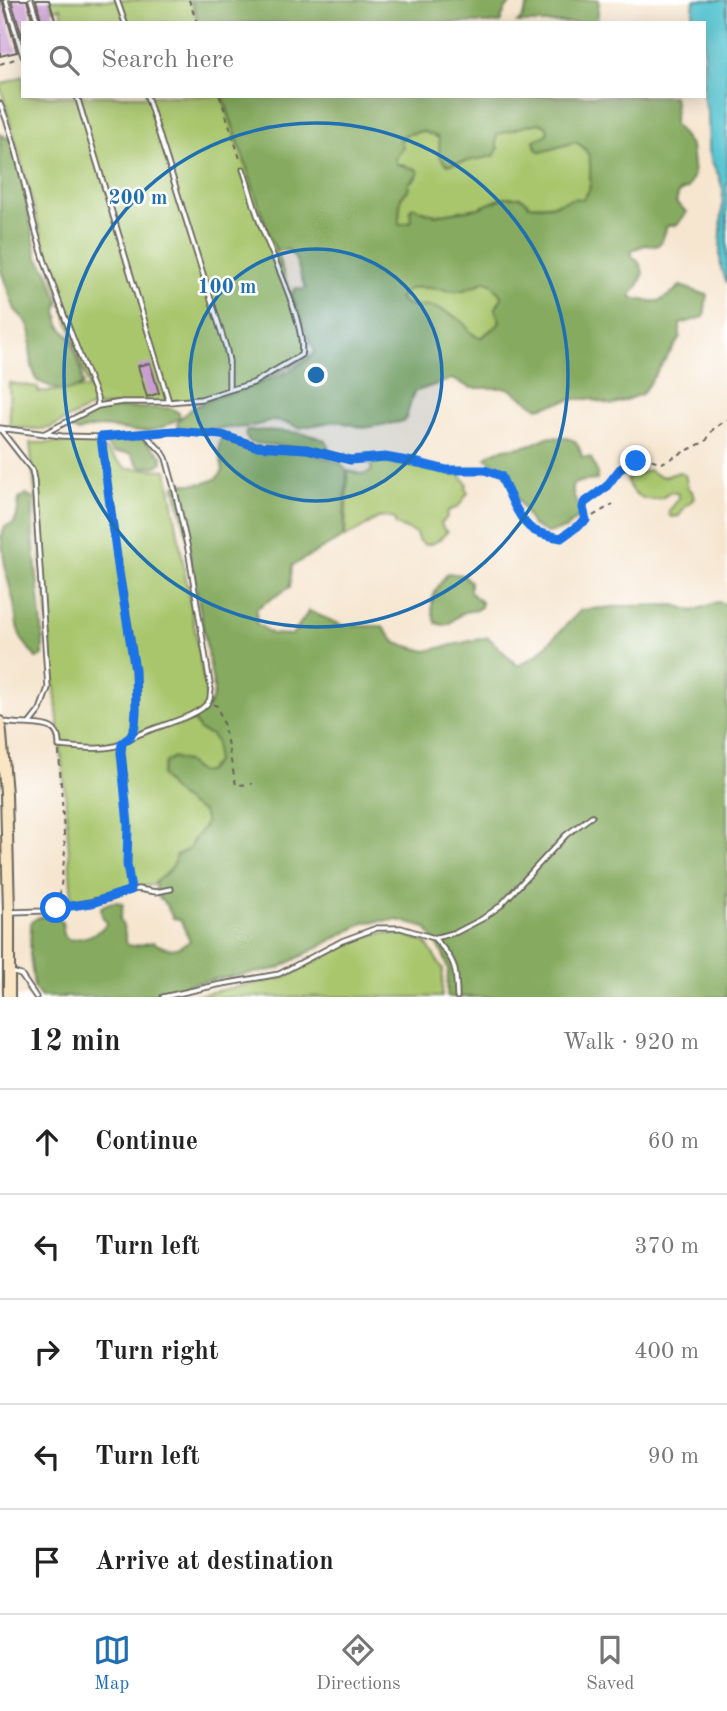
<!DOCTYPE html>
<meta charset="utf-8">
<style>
body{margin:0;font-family:"Old Standard TT",serif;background:#f2f2f2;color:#222}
.stop{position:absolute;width:21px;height:21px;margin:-16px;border:5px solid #1a73e8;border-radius:50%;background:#fff}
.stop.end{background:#1a73e8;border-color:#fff;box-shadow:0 2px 7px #0008}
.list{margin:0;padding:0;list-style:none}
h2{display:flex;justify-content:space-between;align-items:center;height:91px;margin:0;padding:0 28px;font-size:30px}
h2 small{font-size:23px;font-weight:400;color:#767676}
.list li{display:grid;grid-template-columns:46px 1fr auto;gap:21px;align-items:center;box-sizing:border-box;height:105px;padding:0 28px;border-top:2px solid #e0e0e0}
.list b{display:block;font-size:26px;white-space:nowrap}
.list em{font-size:23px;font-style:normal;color:#767676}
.icon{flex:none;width:38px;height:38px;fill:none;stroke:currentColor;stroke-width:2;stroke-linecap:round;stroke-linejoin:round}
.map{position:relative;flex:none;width:727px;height:997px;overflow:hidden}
.search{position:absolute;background:#fff;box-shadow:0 4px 18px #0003;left:21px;right:21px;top:21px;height:77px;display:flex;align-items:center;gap:18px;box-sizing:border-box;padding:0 24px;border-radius:0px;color:#767676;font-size:26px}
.sheet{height:616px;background:#fff}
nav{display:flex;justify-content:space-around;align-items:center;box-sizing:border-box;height:98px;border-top:2px solid #e0e0e0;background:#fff;font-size:19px;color:#767676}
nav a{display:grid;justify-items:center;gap:4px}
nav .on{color:#1f6fb2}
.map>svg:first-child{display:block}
.green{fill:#a9c66d;stroke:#627144;stroke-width:2}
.forest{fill:#86ab60;stroke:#51643e;stroke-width:2;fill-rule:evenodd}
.water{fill:#57c4d0;stroke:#3a7076;stroke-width:2}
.building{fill:#cb9cd3}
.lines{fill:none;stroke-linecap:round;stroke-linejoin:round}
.lane-casing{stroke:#68635b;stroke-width:7}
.secondary-casing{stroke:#68635b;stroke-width:14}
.path{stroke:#68635b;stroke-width:2;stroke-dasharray:5 5;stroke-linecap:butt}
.lane{stroke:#fff;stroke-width:3.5}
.secondary{stroke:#fbe6c4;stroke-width:10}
.route{stroke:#1a73e8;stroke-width:9}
.ring{fill:none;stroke:#1f6fb2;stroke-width:3.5}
.centre{fill:#1f6fb2;stroke:#fff;stroke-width:3.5}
.ring-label{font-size:21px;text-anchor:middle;font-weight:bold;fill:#1f6fb2;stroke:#fff;stroke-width:5;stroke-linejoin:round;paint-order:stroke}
</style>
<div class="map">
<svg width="727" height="997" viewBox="0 0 727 997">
<rect width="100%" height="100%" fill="#fff"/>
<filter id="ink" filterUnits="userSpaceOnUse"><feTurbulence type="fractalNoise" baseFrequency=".0143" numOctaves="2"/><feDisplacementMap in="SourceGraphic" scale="14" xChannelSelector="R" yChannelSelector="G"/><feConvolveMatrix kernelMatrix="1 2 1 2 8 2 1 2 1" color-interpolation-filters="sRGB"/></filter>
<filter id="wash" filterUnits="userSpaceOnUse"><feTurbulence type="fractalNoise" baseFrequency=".00686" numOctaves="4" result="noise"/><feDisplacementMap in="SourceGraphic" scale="28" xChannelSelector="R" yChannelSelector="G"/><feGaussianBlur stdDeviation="1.57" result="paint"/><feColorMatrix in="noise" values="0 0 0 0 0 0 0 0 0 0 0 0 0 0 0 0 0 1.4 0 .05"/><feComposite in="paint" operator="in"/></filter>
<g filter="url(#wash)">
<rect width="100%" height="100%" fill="#f6e6d0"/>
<path class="green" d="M50,0h140l7,18 41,-7 1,12h-176l-2,-15 -9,2z
M23,76v20h199l72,208 15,53 -53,26 -52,17 -113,7 -41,21 -12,1 -28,-2 -1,-44 29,4v5l51,-4 -44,-140 -45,-163z
M539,123l7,3 2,5 -2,4 -5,17 34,-10 5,2 10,11 1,33 -2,5 -6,6c-18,2 -35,8 -54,6l-4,-5 -6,-3h-14l-26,11 -44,7 -16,-5 -8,7 1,5 -13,3v-7l2,-21 7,-7 1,-7 8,-6 -12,-11 -8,-2 -3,-5 9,-12 -2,-7 4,-5 17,-4 16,6 2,7 56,-3 1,-6 8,-4z
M485,281l6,2 11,14c-3,9 -8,14 -2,23l-1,4c-3,2 -16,12 -18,13 -9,1 -14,-12 -21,-17 -4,-3 -10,-6 -14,-8 -4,-2 -7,-3 -10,-4 -13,-4 -27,3 -37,-9 10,-21 42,-7 59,-8 9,-1 19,-6 27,-10z
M96,442l30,26 41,2 41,235 11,35v30l-12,40v17l-20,44 -33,14 -21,2 -24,10 -37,7 -7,-114 -35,-347z
M376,461c29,1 56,12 84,14l7,8 -1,6 2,4 -10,14 -10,4 -2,8 -5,4 2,5 4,4c-7,7 -11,12 -22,13l-7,-5 -2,-7 -20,-8 -2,-6c-16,-6 -21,3 -33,10 -5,3 -11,5 -16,8l3,-66c11,1 13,7 24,0l-1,-4 1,-5z
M649,470c14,10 15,7 30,2l6,3 3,13 4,3 2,8 -9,8 -6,9 -8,1 -2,-3v-3l10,-13 -2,-5 -7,-1c-13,14 -40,8 -43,-13l7,-4z
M378,933l25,1 23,9 17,26 -1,28h-256l97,-19 74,-38z"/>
<path class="forest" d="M192,0h321l-8,10 -5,13h-76c-7,-4 -13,-2 -21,0h-204z
M539,0h60l-2,23h-80l5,-5 5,-11z
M223,96h450l2,4 -1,24 17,22 3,29 -6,13 -9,4 -3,11 11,9 -10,13 -10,1 -5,15 -5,5 -12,-1 -13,5v6c17,13 11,24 0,38v4c26,5 27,7 48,-12l27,9 -3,22 -24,7v14l-38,56 -30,11 -22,-6h-16l-36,9 -30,-20h-37l-19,-9 -38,13 -9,29 -41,7 -27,-7 -38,7 -11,-5 -16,-2 -23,6 -54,3 -18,-4v-3c16,-22 42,-26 67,-34 19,-6 38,-14 55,-24 7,-4 13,-7 16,-14l-8,-16 -15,-40 2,-6 2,-1 6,2 4,-2c-8,-12 -6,-29 -18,-38l-11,1 -6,-10zM540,123l6,3 2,5 -2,4 -12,5 2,9 5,3 34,-10c13,6 16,15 15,29 0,12 2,18 -7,28 -14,-2 -17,3 -29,6 -8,1 -17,1 -25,0l-4,-5 -6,-3h-14l-26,11 -44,7 -16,-5 -4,-3 -5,2 1,13 -12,3v-7l2,-21 7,-7 1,-7 10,-10 -3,-4 -19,-5 -2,-5 8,-12 -2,-7 4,-5 17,-4 16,6c5,15 -6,15 10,28l46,-9 4,-7 -2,-8 1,-6 31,-10zM485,281l6,2 11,14 -7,13 5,10 -1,4c-3,2 -16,13 -18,13 -10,1 -14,-13 -21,-17 -4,-3 -10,-6 -14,-8 -5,-2 -10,-5 -16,-5 -12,-2 -22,2 -31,-8 10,-21 42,-7 59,-8 9,-1 19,-6 27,-10z
M0,134l11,6 14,54 12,62 11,16 11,30 -2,9 3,15 11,13 10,31 2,15c-20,11 -27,3 -46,-4l-5,-15 -2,-18 1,-15 -4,-11 -12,-12 -15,-42z
M106,408h65l8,5 1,4c-40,31 -65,-1 -102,15l-7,-4 4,-7z
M246,431c23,-1 59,-1 80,10l3,7 -6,3 -70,-8 -3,-1 -5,-7z
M548,437c20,2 29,-3 34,20l9,1 6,14v8l-13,1 -11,3c-2,11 5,21 9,30l-17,15 -18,4 -15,-8 -30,-56 -16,-11c9,-11 27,-9 39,-12 8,-2 15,-6 23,-9z
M142,438l20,18v7l-5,3 -16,1c-13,-12 -3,-16 -27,-14l-10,-11 1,-2 5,-1z
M222,438l26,9 9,2 49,2 34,12 7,8 -4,66 -51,29 -2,21 -33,21 -1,15 16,11 20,1 17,-24 35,15h38l14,17 30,8 62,-14 30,29 20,-12 43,-44 43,-4 51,-1 18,6 24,-9 10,2v393h-280l1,-28 -5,-15 -17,-26 -28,-8 -32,2 -89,47 -82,14 -55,14h-99l-7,-9 -4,-33 1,-32c9,-10 21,-8 31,-1l2,13 5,5c15,-2 28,-4 38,-17l-5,-7 -1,-9c7,-4 16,-8 22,-2l-3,14 4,10 3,16 7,1 19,-4c16,9 21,9 37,-1l-9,-20 -8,-3 -7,-13 -9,-10 -2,-13c11,-8 20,-14 21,-27l13,-6c2,-3 3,-8 6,-11 7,-12 14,-10 8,-26 -16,-7 -33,-22 -42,-37l4,-12 8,-6 12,4 14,11h8l9,-10v-20l-5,-7 -10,-4 -9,-12c15,-10 20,-11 22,-30l-28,-157 -11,-45 2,-3c16,0 37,2 46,-13l-4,-19 1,-12z
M26,494l7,5v37l10,101v19l-7,2 -15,-20 -4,-12 -3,-23 -8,-31 -5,-35 4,-11 8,-2 4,-8 2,-17z
M448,573l14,2 8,6v11l11,10v5c-7,6 -10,2 -18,6 -12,5 -11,16 -27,10 -9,-21 -2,-33 12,-50z"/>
<path class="water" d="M694,0h33v283l-6,-15 -1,-14 3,-64 -4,-14 -7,-14 -3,-12 -1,-35 -5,-19 1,-73h-12z"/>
<g id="blocks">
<path class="building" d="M0,0h2l15,52 -17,4z
M11,0h16l6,23h-10v17z
M36,0h13l7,23h-14z
M150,363l9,30 -12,4 -9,-31z"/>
</g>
</g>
<g filter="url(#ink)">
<use href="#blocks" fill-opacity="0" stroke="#68635b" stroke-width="2"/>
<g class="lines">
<g class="lane-casing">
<path id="lane" d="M6,0l17,56
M31,0l7,23
M117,0l8,23
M77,96l92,306
M147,96l79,251 3,14v29
M0,104c17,38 25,88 36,128 16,57 39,111 61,166l1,8
M0,428l62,8 39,1 73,-6 48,4 13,5 20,5 52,4 43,11
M0,429l32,41 2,10 14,208 -8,22 -11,14
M45,433l53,-27 24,-4h47l32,-3 28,-9 24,-7 48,-28c6,-27 -27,-96 -38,-124 -8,-20 -13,-42 -20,-62
M101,437c7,44 12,89 18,133 5,35 28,138 12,165
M3,722c8,1 16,2 23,2 17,1 34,0 33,22 16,1 49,6 63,-3
M125,781l-4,-29 1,-9c20,-15 76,-23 87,-42 2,-3 1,-7 2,-11l-23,-141 -13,-58 -9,-33 -3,-5 -18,-19
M12,912l30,-1 24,-4 43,-9 22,-8 7,-1 18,3 15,-3
M434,938c22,23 22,28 23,59
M11,972l10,3 15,22
M163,997l54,-12 62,-11 63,-33 35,-13h24l33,10 23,-6 25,-13 18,-13 66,-71 26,-19"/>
</g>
<g class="secondary-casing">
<path id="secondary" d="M0,722l6,72 3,118v85"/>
</g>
<path class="path" d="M189,0l8,23
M0,64l18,-6
M220,96l21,66
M355,459l30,-2 34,6 28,7h38l16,6c7,15 18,45 32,54 9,5 18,6 28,8l25,-18 27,-16
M586,519l-3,-11 1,-5 22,-16 14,-18 16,-8 17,-1 9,3 44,-22 8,-13 13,-8
M213,704l4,2 6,16 13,63 16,-1
M59,751l6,100 -6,51
M125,787l3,38 -1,39 3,22"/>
<use href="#lane" class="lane"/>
<use href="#secondary" class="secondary"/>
</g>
</g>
<g class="lines" filter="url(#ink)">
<path class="route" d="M56,908l36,-5 39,-13 -4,-26 1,-39 -7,-73 1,-9 8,-6 5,-11 1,-17 -1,-39 -16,-97 -18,-136 73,-6 48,4 33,11 52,3 43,11 35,-3 34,6 28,7h38l16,6c7,15 18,45 32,54 9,5 18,6 28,8l25,-18 -3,-12 1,-5 22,-16 14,-18 16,-8"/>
</g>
<circle cx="316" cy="375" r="126" fill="#1f6fb2" fill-opacity=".12"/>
<g class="ring">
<circle cx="316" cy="375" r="126"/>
<circle cx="316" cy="375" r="252"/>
</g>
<circle cx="316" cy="375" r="10" class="centre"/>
<g class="ring-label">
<text x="138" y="204">200 m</text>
<text x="227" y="293">100 m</text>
</g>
</svg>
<div class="stop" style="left:56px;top:908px"></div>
<div class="stop end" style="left:636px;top:461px"></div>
<div class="search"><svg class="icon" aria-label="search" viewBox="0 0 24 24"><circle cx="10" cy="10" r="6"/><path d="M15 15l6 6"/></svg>Search here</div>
</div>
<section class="sheet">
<h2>12 min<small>Walk · 920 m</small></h2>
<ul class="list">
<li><svg class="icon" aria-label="ahead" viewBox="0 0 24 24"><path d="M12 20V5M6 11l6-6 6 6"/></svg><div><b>Continue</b></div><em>60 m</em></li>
<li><svg class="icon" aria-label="left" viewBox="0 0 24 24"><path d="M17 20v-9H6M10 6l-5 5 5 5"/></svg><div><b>Turn left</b></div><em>370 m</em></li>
<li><svg class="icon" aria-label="right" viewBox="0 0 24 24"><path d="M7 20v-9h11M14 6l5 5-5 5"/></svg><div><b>Turn right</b></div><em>400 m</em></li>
<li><svg class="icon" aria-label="left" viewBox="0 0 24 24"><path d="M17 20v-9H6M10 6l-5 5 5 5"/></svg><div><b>Turn left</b></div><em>90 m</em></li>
<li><svg class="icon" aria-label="arrive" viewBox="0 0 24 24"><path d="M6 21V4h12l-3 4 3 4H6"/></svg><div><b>Arrive at destination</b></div></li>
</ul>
</section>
<nav>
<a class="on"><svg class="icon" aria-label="map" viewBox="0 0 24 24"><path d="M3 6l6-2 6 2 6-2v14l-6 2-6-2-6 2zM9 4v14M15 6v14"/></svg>Map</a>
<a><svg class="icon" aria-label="directions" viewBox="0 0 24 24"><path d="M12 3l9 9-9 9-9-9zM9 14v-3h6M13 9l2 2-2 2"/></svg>Directions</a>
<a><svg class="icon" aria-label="saved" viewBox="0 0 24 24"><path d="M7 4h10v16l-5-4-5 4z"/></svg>Saved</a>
</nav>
